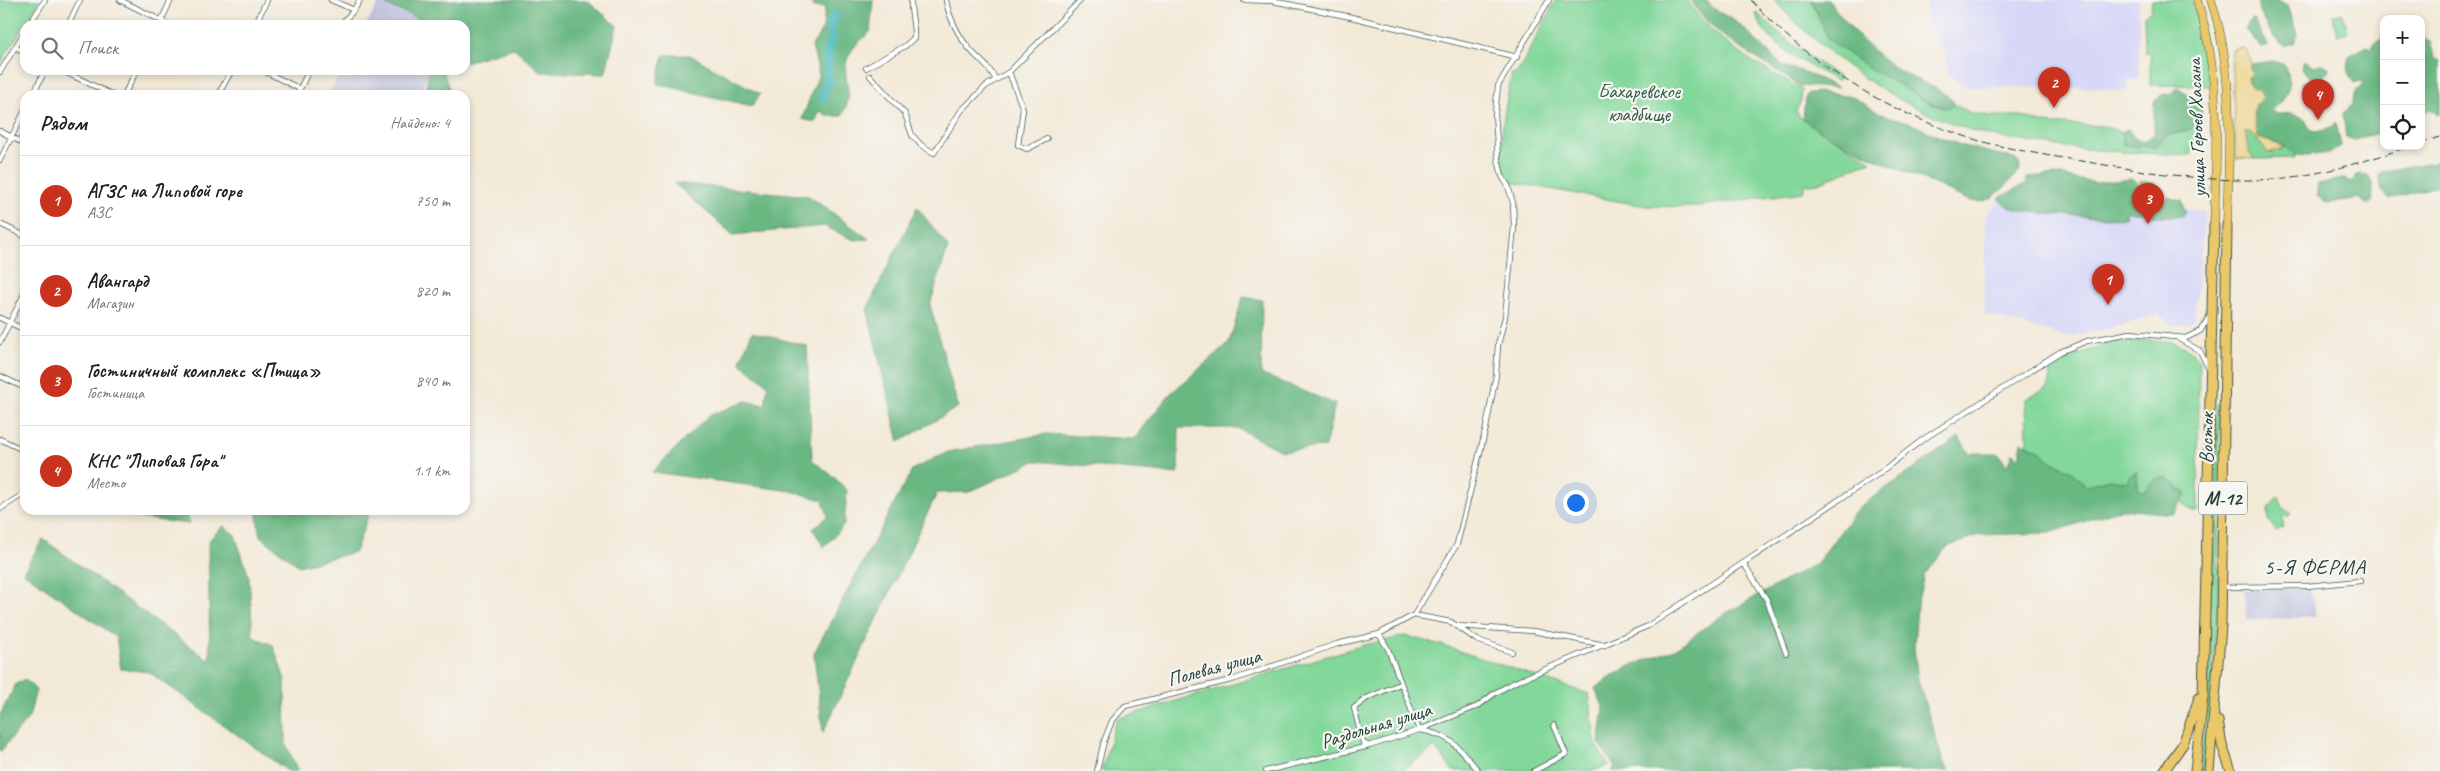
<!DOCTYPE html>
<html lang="ru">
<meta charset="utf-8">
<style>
body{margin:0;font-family:Caveat,sans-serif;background:#f6f6f6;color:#202124}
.controls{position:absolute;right:15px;top:15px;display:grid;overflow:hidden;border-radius:10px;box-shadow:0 2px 8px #0003}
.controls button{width:45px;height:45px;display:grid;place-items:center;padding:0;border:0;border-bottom:1px solid #e0e0e0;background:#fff;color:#202124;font:25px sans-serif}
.you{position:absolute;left:1575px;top:502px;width:18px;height:18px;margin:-12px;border:4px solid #fff;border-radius:50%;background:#1a73e8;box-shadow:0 0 0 8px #1a73e833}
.badge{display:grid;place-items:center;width:32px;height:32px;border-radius:50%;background:#c8321e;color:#fff;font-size:16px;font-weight:700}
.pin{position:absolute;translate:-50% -41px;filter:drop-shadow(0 1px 2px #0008)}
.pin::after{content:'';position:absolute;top:26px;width:18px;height:15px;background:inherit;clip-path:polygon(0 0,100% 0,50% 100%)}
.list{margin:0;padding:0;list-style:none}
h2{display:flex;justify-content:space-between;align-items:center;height:65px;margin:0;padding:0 20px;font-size:21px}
h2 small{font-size:16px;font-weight:400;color:#757577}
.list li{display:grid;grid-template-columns:32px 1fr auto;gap:15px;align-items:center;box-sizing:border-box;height:90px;padding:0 20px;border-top:1px solid #e0e0e0}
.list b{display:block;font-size:19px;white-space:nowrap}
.list p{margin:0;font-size:16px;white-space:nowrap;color:#757577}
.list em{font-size:16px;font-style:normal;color:#757577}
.icon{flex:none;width:28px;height:28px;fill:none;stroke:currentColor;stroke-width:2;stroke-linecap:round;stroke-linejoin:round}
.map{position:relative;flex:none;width:2440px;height:771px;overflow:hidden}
.search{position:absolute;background:#fff;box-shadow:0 2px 8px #0003;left:20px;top:20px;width:450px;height:55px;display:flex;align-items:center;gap:12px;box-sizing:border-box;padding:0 18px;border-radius:15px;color:#757577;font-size:19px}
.panel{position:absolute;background:#fff;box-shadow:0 2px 8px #0003;left:20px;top:90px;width:450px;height:425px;border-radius:15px}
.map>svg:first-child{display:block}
.built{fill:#d7d7f8}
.industrial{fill:#bfc2dd}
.green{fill:#82d79a;stroke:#508a67}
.forest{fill:#69b882;stroke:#447a5b}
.sand{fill:#eeda9e;stroke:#868c69}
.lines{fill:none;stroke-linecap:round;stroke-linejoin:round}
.river{stroke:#4ab9bf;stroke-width:9}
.street-casing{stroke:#3f574c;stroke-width:6}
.primary-casing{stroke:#3f574c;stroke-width:9}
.highway-casing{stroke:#3f574c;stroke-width:11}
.street{stroke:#fff;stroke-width:4.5}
.primary{stroke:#eac769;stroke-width:8}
.highway{stroke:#eac769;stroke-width:9}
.rail{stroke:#1f3d34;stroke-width:1;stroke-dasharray:8 4;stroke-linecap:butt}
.labels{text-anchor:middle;stroke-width:4.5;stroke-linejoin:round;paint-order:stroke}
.shield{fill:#f6f6f2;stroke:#60746d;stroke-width:1}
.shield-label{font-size:19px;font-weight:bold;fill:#1f3d34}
.park-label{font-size:20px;fill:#335c48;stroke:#f6f6f2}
.street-label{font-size:20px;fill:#1f3d34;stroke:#f6f6f2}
.neighbourhood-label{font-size:21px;letter-spacing:1px;fill:#1f3d34;stroke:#f6f6f2}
</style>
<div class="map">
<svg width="2440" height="771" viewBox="0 0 2440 771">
<rect width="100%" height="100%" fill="#f6f6f2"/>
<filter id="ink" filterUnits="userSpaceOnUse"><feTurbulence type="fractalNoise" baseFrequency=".02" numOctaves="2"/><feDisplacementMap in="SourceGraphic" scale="10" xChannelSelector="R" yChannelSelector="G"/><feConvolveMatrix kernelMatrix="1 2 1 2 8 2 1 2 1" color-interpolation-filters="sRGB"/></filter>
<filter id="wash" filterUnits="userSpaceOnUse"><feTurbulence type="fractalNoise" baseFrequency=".0096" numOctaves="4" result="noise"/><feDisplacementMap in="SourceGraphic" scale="20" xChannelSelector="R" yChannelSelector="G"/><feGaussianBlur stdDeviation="1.12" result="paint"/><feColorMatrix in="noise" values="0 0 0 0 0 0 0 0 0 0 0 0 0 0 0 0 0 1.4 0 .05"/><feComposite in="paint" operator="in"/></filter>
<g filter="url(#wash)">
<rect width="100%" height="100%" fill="#f3e9d7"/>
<path class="built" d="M1927,0h212v80h-11l-1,11 -19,-1v-2l-141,-1 -19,-13 -3,-22 -18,-29z
M2009,190l17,4 179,17 -11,110 -6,3 -17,2 -12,-12 -59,17 -33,6 -83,-23 2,-99z"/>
<path class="industrial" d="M379,2l43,17 -1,6h-55z
M342,70h87l-9,24 -91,1z
M2310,588l6,29 -69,3 -3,-31z"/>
<path class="green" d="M0,0h40l-40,64z
M1556,0h131c28,43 71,66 115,89l-1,12 -5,10 4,6 71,44 -53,22 -13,2 -2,7 -111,15 -47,-1 -135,-24c-18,-15 -3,-86 2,-108l7,-4z
M1774,0h38l3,10 32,43 83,51 15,4 10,-3 16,8 20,3h31l19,7 62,3 19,6 1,13 33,2c13,-19 31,-9 46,-27l-11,35c-57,-2 -106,-4 -163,-13 -16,-3 -33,-4 -48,-9 -80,-24 -150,-72 -206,-133z
M2152,0h40l12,39 8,47 -62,-1v-30l-5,-2 -1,-37 7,-5z
M1756,12l37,33 47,33 -3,3c-26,-15 -76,-37 -81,-69z
M2342,12l6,20 -11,3 -5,-20z
M2245,130l7,3 16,20h7l10,-6 10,8 1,3 -42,1c-7,-5 -11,-20 -9,-29z
M2128,339c21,1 62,-1 71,22l-1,151c-7,0 -13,-4 -16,-11l5,-5 -3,-5h-5l-2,-7 -11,-5 -12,1 -10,12 -6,-4v-14l-11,8 -17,-3 -16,4 -7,4 -15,-16 -22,-10 -11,-11 -12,-6 -1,-45 22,-11 3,-22 56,-23z
M2218,403l2,4 -2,194 -11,150 -3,20h-4l10,-117 -1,-51 6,-64 1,-132z
M2279,497l4,11 8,4 -1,3 -2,2 -5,-2v12l-7,4 -8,-11v-10z
M1406,636l35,9 148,49 7,52 13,19 -16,6h-140l-18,-24 -34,24h-299l14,-52 248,-74z"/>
<path class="forest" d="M388,0h199l30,26 -12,48 -64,-2 -27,-24 -49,14v-37h-44l2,-5 -37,-15z
M813,0h60l-3,32c-9,8 -19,16 -23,28 -6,19 10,35 -6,56h-14l-7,-6 -5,12 -13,-3 17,-45 -7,-28 11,-18 2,-21h-12z
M1691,0h15l7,8 26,16 36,35 11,8 19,5 33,16 -38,-2 -5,-3c-34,-25 -82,-44 -104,-83z
M1812,0h16c22,27 44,55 75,73 12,7 48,19 52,32l-10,3 -15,-5 -63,-36 -39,-28z
M2257,0h19l11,6 10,28 -1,8 -12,4c-13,-7 -25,-32 -27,-46z
M2252,19h2l14,26 -7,2 -17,-19z
M2384,36v95l-29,9 -9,-3 -3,-24 9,-8 4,-14 8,-8 -4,-2 -6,2c-7,-10 -8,-15 -5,-27l18,-10 5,2 1,-4z
M2421,37l9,4 4,16 6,3v54l-11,-4 -8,3z
M664,55h26l70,39 -8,12 -95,-22z
M2304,60l10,6 8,-2 9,4 -12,11 -9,-2 -8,-8z
M2275,61c17,2 16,25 9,37 -2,5 -8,8 -12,12l5,4c8,-1 21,-1 28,6 2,2 3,7 6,10 9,2 20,1 25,-8l5,24 -12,7 -21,3 -13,-1 -12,-10 -25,-7c-7,-16 -3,-20 -3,-35 0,-10 -7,-17 -8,-26l5,-4 -3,-4 2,-5z
M429,70h14l8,25h-26z
M2307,81l10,9 -3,11 -5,1 -4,-5 -4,-14z
M2179,88l13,9 8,-4 2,27c-14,16 -25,9 -38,17 -4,3 -4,7 -8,10l-33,-2 -1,-13 6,-3 5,9 10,4 12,-8 -2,-10 1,-22 9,-8 9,1 4,-6z
M1820,92l33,5 28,17 29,9 28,13 25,10 50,12 6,5 1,7c-8,10 -28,33 -42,32 -13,-1 -27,-10 -39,-16 -44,-18 -88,-37 -129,-61l-7,-7 2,-19 3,-6z
M2440,161v24l-50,14 -8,-8 -3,-17 3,-3z
M2360,174l8,1 5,10 -1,18 -4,2 -10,-7 -30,5 -11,-7v-12l26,-5 10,3 3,-7z
M2056,175l40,8 34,-4h4l6,7v-6l16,4 -2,18h8l6,-5 12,4 2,-2 4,14 -3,3h-37l-1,-4h-19v6h-9c-23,-2 -93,-3 -110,-12 -4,-2 -6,-4 -8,-8l28,-15v-5z
M674,183l135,13 60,43 -15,1 -30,-14 -91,9z
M917,207l31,40 -18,58 28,102 -59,35 -32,-133z
M1243,297l19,3 -1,74 74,30 -10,43 -44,4 -44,-23h-58l-1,46 -143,-13 -66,31 -32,1 -114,240 -9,-80 99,-184 35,-17 99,-18 87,5 35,-44 60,-52z
M752,332l55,14 5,114 21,16 14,14 -3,35 -20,22 -11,-18 15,-13 -5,-16 -32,-9 -139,-19 56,-56 38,-15 19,4 3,-20 -28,-23z
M1959,437l10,16h29l9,13 6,-14 6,7 3,-17 17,8 12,11 21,10 15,16 7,-4 16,-4 17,3 3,-6 6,-5 2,17 4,4 6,-2c8,-16 24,-16 31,1h5l3,5 -7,7 -6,11 -53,-5 -71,24 -71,2 -32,12 -23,28 -7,30 -3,43 4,32 25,82 6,9h-337l3,-4 -16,-24 5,-34 -9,-21 30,-20 50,-19 46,-33 96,-53 42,-56z
M141,510h47l1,14 -48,-6z
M256,510h114l-15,42 -56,14 -39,-30z
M223,526l12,9 14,42 4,60 20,8 12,35 1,64 12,27h-10l-139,-99 -28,-3 -5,-32 -93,-65 20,-33 167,122 -2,-120z
M25,679l11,11 -7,27 -29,35v-37l16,-31z"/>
<path class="sand" d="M2239,48l7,1 5,15 -2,5 4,4 -6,4c1,9 4,12 13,15l3,6 -8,7 -2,7 5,26 27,9 -17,6 -16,-20 -7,-2 3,19 6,9 -18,-1 -5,-108z"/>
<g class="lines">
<path class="river" d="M822,98l6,-16 -1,-25 5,-19 -1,-15 4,-8"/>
</g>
</g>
<g filter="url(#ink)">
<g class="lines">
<g class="street-casing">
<path id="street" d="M120,0l50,25
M331,0l23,10
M946,0c2,15 12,35 22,47 10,13 20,17 28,33
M1244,0l29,1 78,16 166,40
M29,25l16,-25
M68,25l12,-25
M159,25l12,-25
M255,25l12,-25
M340,25l14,-15 6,-10
M15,47l10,5
M866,68l39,-22 9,-8c1,-13 -4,-25 -3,-38
M61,70l52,25
M262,70l38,19
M0,72l25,-41
M1009,72l14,37 -5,36 9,4 20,-10
M870,76l35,38 7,21 9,10 13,8 27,-42 25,-25 23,-14 72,-72
M33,95l12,-25
M124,95l13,-25
M218,95l14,-25
M297,95l12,-25
M0,131l25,13
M0,160l25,-50
M0,224l25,12
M0,318l25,12
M2179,339l21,12 8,16
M0,342l25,-50
M0,376l25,12
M0,439l25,12
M0,509l25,-16
M1744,564l23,36 19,53
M2222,587l85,-1 53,-5
M1414,615l37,7 26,18 35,12
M1458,626l75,5 72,14
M1379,634l9,15 31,81
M1420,730c34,6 37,17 59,41
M1369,746l-6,-3 -9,-35 13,-10 33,-14
M1097,771l7,-30 8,-20 13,-15 110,-27 102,-35 42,-10 35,-19 43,-71 29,-116 10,-53 2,-30 7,-28 9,-90 -1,-24 -5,-17 -6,-10 -4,-17 -3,-46 3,-27 51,-86
M1266,771l103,-25 50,-16 59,-24 17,-13 20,-11 133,-56 230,-152 44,-34 138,-88 27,-11 43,-8 56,5 14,-7 10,-15
M1534,771l32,-17 -12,-29"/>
</g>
<g class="primary-casing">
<path id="primary" d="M2197,0c24,73 20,150 17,226
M2211,0c24,71 18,151 16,225"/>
</g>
<g class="highway-casing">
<path id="highway" d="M2218,721l4,24 9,26
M2164,771l19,-27 16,-46
M2195,771l8,-74 11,-471
M2209,771l12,-145 6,-401"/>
</g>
<use href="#street" class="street"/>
<use href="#primary" class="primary"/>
<use href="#highway" class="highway"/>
<path class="rail" d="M1751,0c59,67 144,116 229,141 45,12 91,18 137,26 53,8 104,16 158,12 47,-4 91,-18 136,-33
M2421,143l19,-6"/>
</g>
</g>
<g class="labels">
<rect class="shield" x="2199" y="481.5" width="48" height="33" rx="4"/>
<g class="shield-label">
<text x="2223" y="505">М-12</text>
</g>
<g class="park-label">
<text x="1639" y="98">Бахаревское<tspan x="1639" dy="23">кладбище</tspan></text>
</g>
<g class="street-label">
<text transform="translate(2196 128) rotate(-92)" y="7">улица Героев Хасана</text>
<text transform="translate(2206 438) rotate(-89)" y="7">Восток</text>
<text transform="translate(1214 667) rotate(-15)" y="7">Полевая улица</text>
<text transform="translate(1376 725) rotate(-17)" y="7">Раздольная улица</text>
</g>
<g class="neighbourhood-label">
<text x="2315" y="574">5-Я ФЕРМА</text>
</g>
</g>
</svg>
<div class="controls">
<button>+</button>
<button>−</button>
<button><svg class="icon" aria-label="locate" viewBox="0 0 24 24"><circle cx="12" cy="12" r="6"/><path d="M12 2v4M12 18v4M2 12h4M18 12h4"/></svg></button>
</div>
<div class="you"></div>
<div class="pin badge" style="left:2108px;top:305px">1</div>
<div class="pin badge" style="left:2054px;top:108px">2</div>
<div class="pin badge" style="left:2148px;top:224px">3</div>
<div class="pin badge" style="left:2318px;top:120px">4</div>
<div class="search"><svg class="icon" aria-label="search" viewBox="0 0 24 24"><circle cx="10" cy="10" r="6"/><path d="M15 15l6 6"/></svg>Поиск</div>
<section class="panel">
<h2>Рядом<small>Найдено: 4</small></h2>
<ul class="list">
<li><span class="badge">1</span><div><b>АГЗС на Липовой горе</b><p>АЗС</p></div><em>750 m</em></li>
<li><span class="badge">2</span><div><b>Авангард</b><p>Магазин</p></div><em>820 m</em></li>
<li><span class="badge">3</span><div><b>Гостиничный комплекс «Птица»</b><p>Гостиница</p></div><em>840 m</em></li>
<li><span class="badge">4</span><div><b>КНС &quot;Липовая Гора&quot;</b><p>Место</p></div><em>1.1 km</em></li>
</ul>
</section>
</div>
